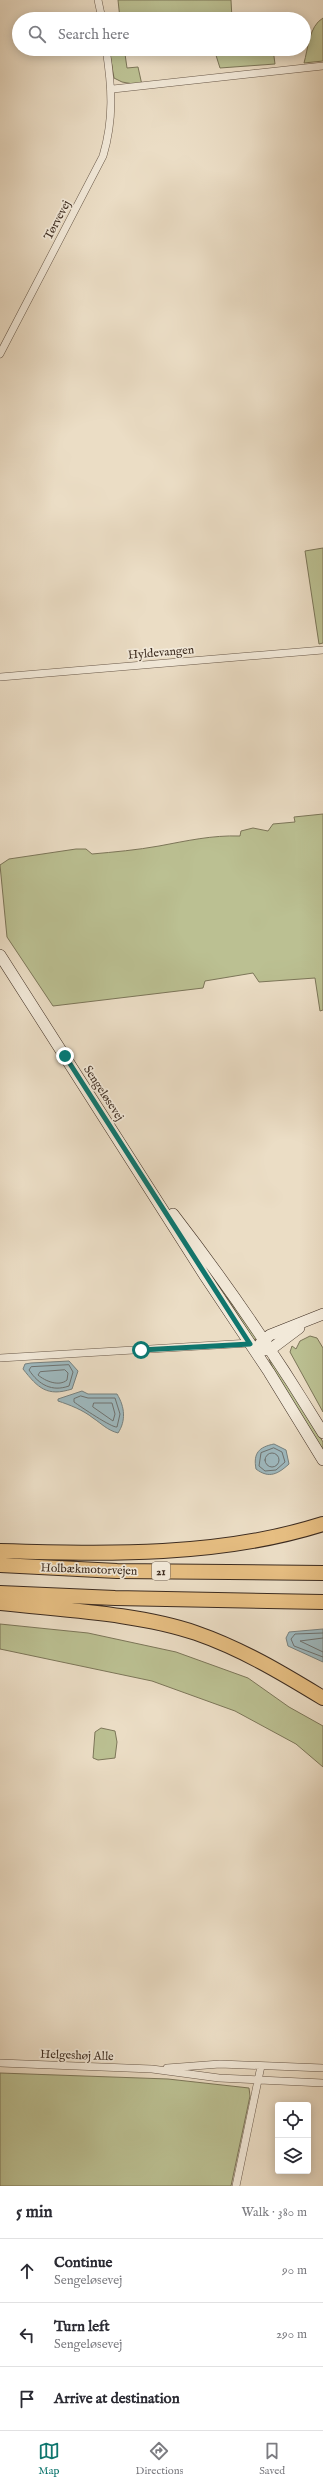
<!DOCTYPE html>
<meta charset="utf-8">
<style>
body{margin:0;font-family:"IM FELL English",serif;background:#f7f7f7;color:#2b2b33}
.controls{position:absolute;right:12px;bottom:12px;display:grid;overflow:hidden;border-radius:4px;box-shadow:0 2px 10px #0003}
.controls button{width:36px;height:36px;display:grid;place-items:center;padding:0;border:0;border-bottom:1px solid #e1e1e2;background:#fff;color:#2b2b33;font:20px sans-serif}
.stop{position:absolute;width:12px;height:12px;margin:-9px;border:3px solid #0f766e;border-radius:50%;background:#fff}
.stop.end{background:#0f766e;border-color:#fff;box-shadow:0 1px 4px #0008}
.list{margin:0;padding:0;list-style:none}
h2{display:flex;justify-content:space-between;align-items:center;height:52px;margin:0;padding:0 16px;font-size:17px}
h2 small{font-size:13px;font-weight:400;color:#7c7c81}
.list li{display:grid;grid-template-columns:26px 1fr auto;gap:12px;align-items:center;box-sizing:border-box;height:64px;padding:0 16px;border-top:1px solid #e1e1e2}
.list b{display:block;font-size:15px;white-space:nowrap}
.list p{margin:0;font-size:13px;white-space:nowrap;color:#7c7c81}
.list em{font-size:13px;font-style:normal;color:#7c7c81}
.icon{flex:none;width:22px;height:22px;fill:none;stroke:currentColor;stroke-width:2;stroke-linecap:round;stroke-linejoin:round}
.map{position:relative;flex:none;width:323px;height:2186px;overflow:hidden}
.search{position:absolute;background:#fff;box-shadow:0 2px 10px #0003;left:12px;right:12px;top:12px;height:44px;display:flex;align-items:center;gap:10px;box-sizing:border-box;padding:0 14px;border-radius:22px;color:#7c7c81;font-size:15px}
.sheet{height:244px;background:#fff}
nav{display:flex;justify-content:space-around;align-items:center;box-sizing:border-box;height:56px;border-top:1px solid #e1e1e2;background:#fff;font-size:11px;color:#7c7c81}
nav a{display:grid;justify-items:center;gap:2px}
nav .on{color:#0f766e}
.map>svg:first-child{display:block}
.green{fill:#bbc092;stroke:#7c7659}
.water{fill:#9eb9bf;stroke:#77817f}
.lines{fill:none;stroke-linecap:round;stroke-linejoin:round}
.shore{stroke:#6e7270;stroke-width:1}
.street-casing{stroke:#685849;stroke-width:8}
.secondary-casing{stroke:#3d2c20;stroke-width:12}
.highway-casing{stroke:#3d2c20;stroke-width:16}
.street{stroke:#f2e9d9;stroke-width:7}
.secondary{stroke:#f2e9d9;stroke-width:11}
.highway{stroke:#e6be82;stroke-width:14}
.route{stroke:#0f766e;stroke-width:5}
.labels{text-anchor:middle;stroke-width:3.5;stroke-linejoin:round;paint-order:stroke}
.shield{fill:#f2e9d9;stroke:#736558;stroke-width:1}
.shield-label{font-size:11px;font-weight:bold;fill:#3d2c20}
.street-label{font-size:12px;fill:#3d2c20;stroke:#f2e9d9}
</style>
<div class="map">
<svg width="323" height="2186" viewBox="0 0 323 2186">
<rect width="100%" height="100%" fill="#ebddc5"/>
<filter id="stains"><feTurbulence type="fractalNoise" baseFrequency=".005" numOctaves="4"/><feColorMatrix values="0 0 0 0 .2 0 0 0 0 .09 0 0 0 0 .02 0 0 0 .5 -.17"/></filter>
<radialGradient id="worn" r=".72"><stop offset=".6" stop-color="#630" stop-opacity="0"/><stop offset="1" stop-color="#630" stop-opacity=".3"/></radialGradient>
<path class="green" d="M118,0h113l1,19h-112z
M323,18v43l-19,2c4,-14 5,-37 19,-45z
M109,49h60l-44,5 2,14 11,-1 4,18h-3l-17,-3 -8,-4z
M214,49h59l2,15 -55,4z
M323,548v95l-4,1 -14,-93z
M323,814v196l-3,1 -5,-33 -56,4 -6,-9 -48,8 -2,7 -150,18 -46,-69 -7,-72 9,-6 67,-10h10l6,5c22,-2 45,-4 67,-8 27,-5 53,-11 81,-10l1,-5 12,-3 15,3 5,-7 22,-2 -1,-5z
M165,1208l93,132 -5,-1 -25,-40 -17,-18z
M310,1336l7,2 6,10v64l-33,-60 2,-6 4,3 4,-8z
M271,1357l52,85v10l-47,-76 -7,-17z
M0,1624l88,9 88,19 72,26 41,29 34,19v41l-27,-23 -61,-33 -83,-30 -152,-32z
M101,1728l14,3 2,11 -2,16 -17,2 -5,-2 2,-26z
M0,2073l168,6 81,9 1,8 -19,90h-231z"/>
<path class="water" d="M69,1361l9,10 -6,18c-25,8 -34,-1 -49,-20l2,-5 6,-1z
M82,1391l6,3h29c8,13 9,27 1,39 -11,-3 -16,-9 -25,-15 -10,-8 -23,-13 -35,-17v-2z
M274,1444l12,6 3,14c-11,10 -20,15 -33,5 -3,-16 3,-22 18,-25z
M323,1629v33l-35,-16 -2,-8 3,-6z"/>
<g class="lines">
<path class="shore" d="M69,1365l4,7 -4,14c-17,6 -30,-1 -40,-16l2,-3z
M65,1370l3,3 -1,7c-8,7 -22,1 -29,-5l2,-3z
M81,1396l7,2h27l5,16 -3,13c-5,1 -36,-20 -43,-25v-3z
M94,1403h18l3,11 -2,7 -20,-14z
M274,1448l8,4 3,10 -9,8 -11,1 -6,-5 2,-13z
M265 1460a7 7 0 1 1 14 0a7 7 0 1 1-14 0Z
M323,1633l-28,1 -4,5 3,7 29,11
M323,1638l-23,3 23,11"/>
<g class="street-casing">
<path id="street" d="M98,0l4,19
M113,89l210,-23
M0,354l103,-198c11,-37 9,-69 3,-107
M0,677l323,-27
M0,1358l250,-15
M0,2063l152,6 67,9 104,5
M167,2068l53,-4 103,4
M236,2186l25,-120"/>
</g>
<g class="secondary-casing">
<path id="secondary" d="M0,955l205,321 64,96 54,88
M173,1214c54,70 104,143 150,219
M260,1344l10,-9 53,-21
M263,1350l8,-1 28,-21"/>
</g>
<g class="highway-casing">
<path id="highway" d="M0,1551c108,3 219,6 323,-27
M0,1565l117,6 206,2
M0,1593l115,5 208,4
M0,1603c61,7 138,10 196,30 46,16 86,40 127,65"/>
</g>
<use href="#street" class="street"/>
<use href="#secondary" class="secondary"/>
<use href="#highway" class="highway"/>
</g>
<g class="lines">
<path class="route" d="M65,1056l185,288 -109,6"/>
</g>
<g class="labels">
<rect class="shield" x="152" y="1562" width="18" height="18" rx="3"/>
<g class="shield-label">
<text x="161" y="1575">21</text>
</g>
<g class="street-label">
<text transform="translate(57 220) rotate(-62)" y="4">Tørvevej</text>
<text transform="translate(161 652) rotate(-5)" y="4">Hyldevangen</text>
<text transform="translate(104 1093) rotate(57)" y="4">Sengeløsevej</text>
<text transform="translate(89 1569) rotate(2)" y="4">Holbækmotorvejen</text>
<text transform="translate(77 2055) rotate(2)" y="4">Helgeshøj Alle</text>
</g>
</g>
<rect width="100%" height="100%" filter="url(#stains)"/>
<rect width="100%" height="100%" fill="url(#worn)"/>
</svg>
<div class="controls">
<button><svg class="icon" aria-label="locate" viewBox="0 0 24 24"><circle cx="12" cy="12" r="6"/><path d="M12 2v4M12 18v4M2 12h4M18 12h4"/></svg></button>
<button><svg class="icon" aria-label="layers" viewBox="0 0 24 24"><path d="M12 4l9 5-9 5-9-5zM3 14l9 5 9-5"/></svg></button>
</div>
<div class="stop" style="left:141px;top:1350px"></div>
<div class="stop end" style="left:65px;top:1056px"></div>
<div class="search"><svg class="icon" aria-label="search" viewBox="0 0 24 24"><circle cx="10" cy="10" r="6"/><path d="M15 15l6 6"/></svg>Search here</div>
</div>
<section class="sheet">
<h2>5 min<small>Walk · 380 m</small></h2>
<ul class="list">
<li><svg class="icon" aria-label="ahead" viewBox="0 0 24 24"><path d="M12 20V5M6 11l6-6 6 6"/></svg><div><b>Continue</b><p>Sengeløsevej</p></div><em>90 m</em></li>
<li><svg class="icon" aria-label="left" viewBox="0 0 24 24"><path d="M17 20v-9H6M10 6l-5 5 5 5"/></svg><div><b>Turn left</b><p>Sengeløsevej</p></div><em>290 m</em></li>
<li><svg class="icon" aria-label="arrive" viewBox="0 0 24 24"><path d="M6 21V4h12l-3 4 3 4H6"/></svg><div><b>Arrive at destination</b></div></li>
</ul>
</section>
<nav>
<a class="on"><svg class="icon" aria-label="map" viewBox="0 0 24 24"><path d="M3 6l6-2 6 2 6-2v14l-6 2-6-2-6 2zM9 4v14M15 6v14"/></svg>Map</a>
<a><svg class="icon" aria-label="directions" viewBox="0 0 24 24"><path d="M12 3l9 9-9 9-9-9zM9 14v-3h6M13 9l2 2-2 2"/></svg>Directions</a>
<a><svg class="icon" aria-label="saved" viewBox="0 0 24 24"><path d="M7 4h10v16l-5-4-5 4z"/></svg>Saved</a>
</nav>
